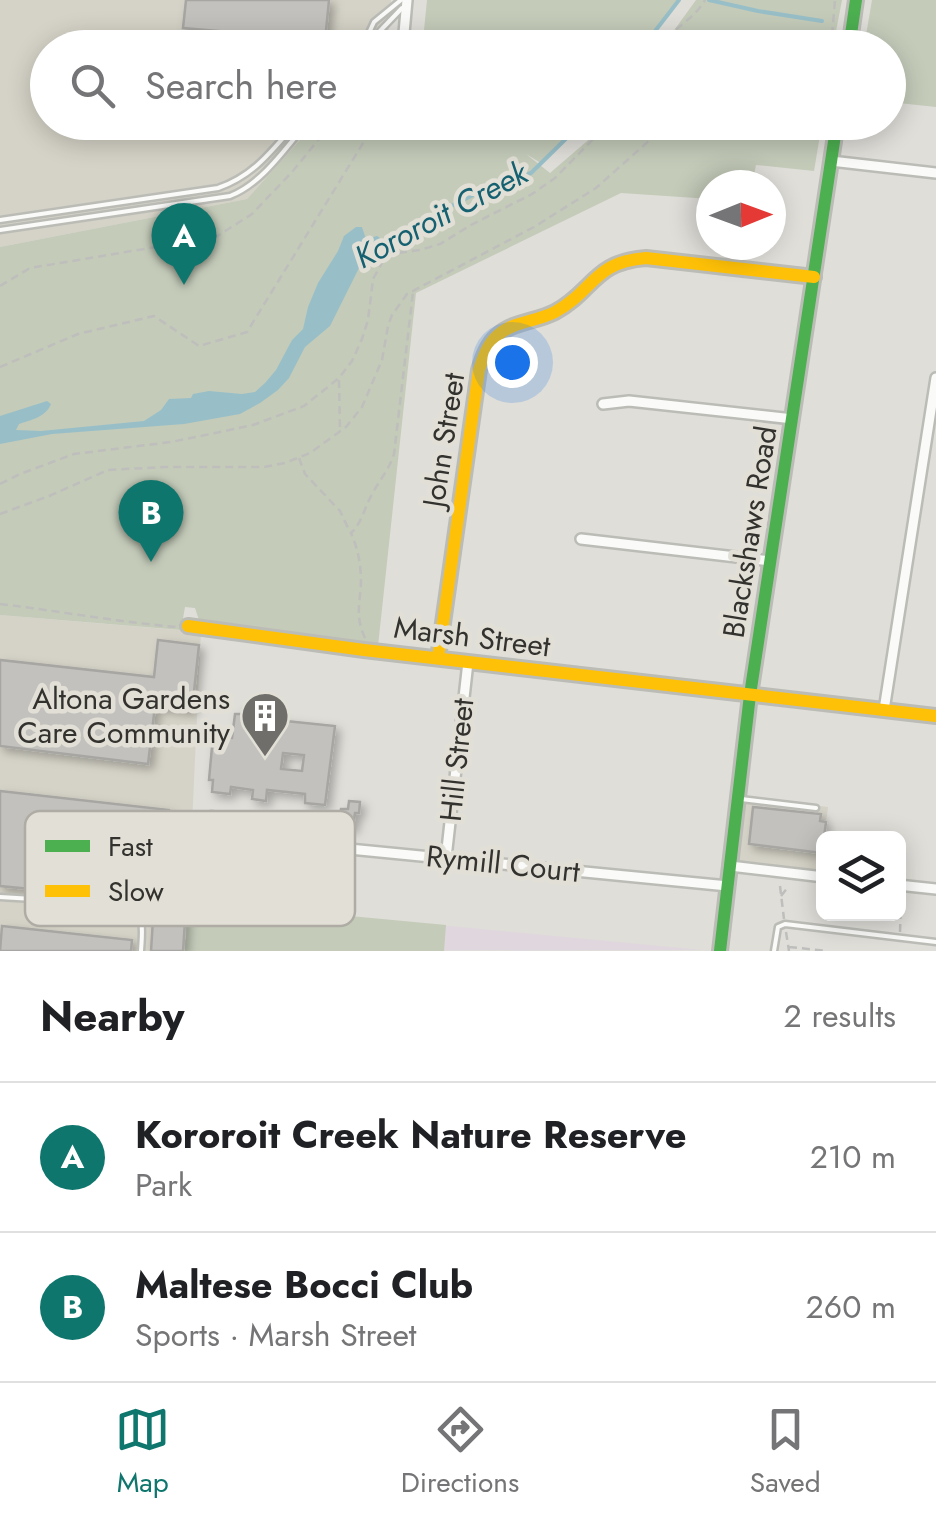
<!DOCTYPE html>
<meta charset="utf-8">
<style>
body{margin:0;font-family:Jost,sans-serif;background:#f6f6f6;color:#202124}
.controls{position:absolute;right:30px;bottom:30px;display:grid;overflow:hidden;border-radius:15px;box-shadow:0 5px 25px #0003}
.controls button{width:90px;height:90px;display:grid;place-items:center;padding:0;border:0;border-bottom:2px solid #e0e0e0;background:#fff;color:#202124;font:50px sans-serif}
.compass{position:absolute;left:696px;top:170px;width:90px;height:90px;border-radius:50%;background:#fff;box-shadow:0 5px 25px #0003;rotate:89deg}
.you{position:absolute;left:512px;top:362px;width:35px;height:35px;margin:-25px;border:8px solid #fff;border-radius:50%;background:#1a73e8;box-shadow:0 0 0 15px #1a73e833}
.badge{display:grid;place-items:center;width:65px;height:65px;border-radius:50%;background:#0f766e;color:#fff;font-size:32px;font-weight:700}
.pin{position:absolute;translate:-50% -82px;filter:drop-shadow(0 2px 5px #0008)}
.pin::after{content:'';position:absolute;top:52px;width:35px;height:30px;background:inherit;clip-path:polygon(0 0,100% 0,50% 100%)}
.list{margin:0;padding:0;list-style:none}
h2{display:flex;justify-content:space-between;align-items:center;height:130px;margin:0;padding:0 40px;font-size:42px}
h2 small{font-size:32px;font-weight:400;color:#757577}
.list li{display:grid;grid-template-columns:65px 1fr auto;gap:30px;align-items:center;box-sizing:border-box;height:150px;padding:0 40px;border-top:2px solid #e0e0e0}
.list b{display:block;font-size:38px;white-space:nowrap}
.list p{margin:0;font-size:32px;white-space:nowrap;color:#757577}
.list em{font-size:32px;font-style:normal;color:#757577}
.icon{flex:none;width:55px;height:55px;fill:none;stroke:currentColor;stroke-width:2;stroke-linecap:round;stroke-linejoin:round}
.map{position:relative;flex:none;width:936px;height:951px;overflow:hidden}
.search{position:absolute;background:#fff;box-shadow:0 5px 25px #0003;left:30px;right:30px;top:30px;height:110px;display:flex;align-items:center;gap:25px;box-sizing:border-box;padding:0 35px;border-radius:55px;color:#757577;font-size:38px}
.sheet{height:430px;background:#fff}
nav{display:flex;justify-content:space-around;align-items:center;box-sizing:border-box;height:140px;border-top:2px solid #e0e0e0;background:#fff;font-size:28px;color:#757577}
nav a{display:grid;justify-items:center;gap:5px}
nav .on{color:#0f766e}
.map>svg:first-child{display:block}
.built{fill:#d5d3c7}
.education{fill:#e0d6de}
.green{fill:#c4cbb9}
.water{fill:#98bfc8}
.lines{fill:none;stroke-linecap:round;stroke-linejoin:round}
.stream{stroke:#98bfc8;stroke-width:4}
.building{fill:#c2c1bd;stroke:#a7a6a3;stroke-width:2.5;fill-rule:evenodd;filter:url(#shadow)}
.lane-casing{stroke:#bcbcb7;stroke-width:9}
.street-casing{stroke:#bcbcb7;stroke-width:14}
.fast-casing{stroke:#bcbcb7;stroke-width:18}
.slow-casing{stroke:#bcbcb7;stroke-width:18}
.path{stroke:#bebebc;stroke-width:2.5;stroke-dasharray:8 5;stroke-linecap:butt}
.lane{stroke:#fafaf9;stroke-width:4}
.street{stroke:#fafaf9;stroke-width:9}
.fast{stroke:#4caf50;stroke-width:12}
.slow{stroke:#ffc107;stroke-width:12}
.labels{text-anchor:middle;stroke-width:9;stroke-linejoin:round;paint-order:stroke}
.street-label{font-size:30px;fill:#33322e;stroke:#e2e0d6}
.poi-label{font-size:30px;fill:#33322e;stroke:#e2e0d6;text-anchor:end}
.water-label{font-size:32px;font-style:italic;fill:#166171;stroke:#e2e0d6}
.key{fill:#e2e0d6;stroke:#aeaca4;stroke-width:2.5}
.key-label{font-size:28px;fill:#33322e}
</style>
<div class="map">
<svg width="936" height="951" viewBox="0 0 936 951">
<defs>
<filter id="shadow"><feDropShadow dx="4.5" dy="4.5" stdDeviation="5" flood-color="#0004"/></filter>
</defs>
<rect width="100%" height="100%" fill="#dfded9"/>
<path class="built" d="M0,0h391l-3,40 -6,7 -334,1v74l267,1 -68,76 -247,48z
M0,615l201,17 -15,319h-186z
M746,797l82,10 -8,64 -82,-9z"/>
<path class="education" d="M189,901l513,49 -516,1z"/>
<path class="green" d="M427,0h252l-37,47 -260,1 6,-8 1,-6 34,6z
M696,0h146l-9,47h-171z
M872,0h64v107l-47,-5 -1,-54 -24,-1z
M315,123h268l-42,40 -15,-9 24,19 58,-50h214l-8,48 -58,-6 -4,20h-41v14l-90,-6 -205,100 -38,353 -172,-20 -7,-6 -4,-12 -10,-1 -4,23 -181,-15v-368l247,-48z
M189,901l257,24 -2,26h-259z"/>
<path class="water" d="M356,227h6l4,12 11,-3 3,2 -1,7 -16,15 -33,66 -25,21 -16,31 -11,12 -18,13 -20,11 -56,10 -132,10 -52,10v-28l47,-15 4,3c-5,13 -20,16 -32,20l-3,6 25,1 103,-10 17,-11 8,-11 22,-1 2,-4 16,-3 33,3 13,-2 10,-9 11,-13 16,-30 11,-11 5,-22 10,-24 20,-32 6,-15z"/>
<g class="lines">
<path class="stream" d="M709,0l49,11 64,10
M642,48l37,-48
M378,243l99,-50 54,-20 52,-51"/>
</g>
<path class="building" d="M186,0h143l-4,40 -142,-12z
M158,640l41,5 -7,65 -37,-4 -7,58 -148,-18v-86l154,17z
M243,709l24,3v7l68,7 -10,79 -20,-2v-9l-38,-4 -1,11 -14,-2 1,-9 -22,-3 -1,7 -18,-2 1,-12h-4l4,-44 19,2 3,-24h8zM283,753l21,2 -2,16 -21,-2z
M0,791l169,19 -7,59 -26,-3 -3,33 -133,-13z
M349,801l11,1 -1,11h-4l-2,15 -16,-1 4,-18h7z
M753,807l68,7 -1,7 6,1 -4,31 -73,-9z
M156,872l32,4 -5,75h-32z
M2,926l130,14 -1,11h-131z"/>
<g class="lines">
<g class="lane-casing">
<path id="lane" d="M362,48l12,-26 27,-22
M371,48l9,-17 22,-23
M0,220l218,-32c37,-13 54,-38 79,-66
M0,230l230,-34c33,-13 55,-48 78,-74
M741,799l75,9
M211,814l78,9 6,6 -1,15
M0,897l132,8c13,13 10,28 9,46
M774,951l4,-24 7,-3 151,18"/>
</g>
<g class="street-casing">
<path id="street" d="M404,33l3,-33
M831,161l105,12
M603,404l26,-3 164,18
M581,539l190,22
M884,710l52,-332
M278,842l450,44
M446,858l22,-196
M730,866l94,11
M898,885l38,4"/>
</g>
<g class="fast-casing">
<path id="fast" d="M849,48l7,-48
M720,951l30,-256 87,-573"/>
</g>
<g class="slow-casing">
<path id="slow" d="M188,626l176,24 572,66
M438,658l41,-288c4,-12 8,-25 18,-34 16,-15 39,-14 58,-24 39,-21 38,-50 91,-54l168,19"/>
</g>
<path class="path" d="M402,48v-3
M658,48c13,-19 36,-28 47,-48
M831,48l4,-48
M0,286l30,-18 186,-31 36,-23 40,-42 41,-50
M0,367l78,-33 76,-18 45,30 48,-14 129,-210
M339,380l1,51
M299,458l6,16 35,37 10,21
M0,484l20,-10 54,-20 97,-12 54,-11 28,-6 51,-19 35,-28 13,-17 10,-22 6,-19 5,-41 10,-18 7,-7 30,-4 20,-6 31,-19 61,-31 23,-16 55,-56
M0,514l49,-18 59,-26 56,-3h100l21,-4 25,-10 36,-26 16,-20 20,-47 6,-34 4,-11 15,-21 127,-67 62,-39 74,-66
M0,604c59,7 118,18 177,23
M365,638c-10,-22 -5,-33 -4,-56 0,-17 -3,-33 -10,-49 10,-9 13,-23 19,-35 8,-16 19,-28 24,-44l19,-162
M780,886l4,33
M781,896l7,-9
M786,932l3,19
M900,932l1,-33
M789,947l38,4"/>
<use href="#lane" class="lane"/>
<use href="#street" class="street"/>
<use href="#fast" class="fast"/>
<use href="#slow" class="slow"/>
</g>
<defs>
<g id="building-pin" transform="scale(2.5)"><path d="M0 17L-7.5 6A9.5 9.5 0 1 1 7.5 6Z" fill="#6f6e6a" stroke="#e2e0d6"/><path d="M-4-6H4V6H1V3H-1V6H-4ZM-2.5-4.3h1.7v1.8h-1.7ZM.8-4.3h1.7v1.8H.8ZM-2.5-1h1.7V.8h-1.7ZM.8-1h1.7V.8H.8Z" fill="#fff"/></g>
</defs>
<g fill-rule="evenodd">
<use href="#building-pin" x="265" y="716"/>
</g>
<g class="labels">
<g class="street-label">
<text transform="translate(444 440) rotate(-81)" y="10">John Street</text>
<text transform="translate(750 532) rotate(-81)" y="10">Blackshaws Road</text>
<text transform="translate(472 637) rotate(7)" y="10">Marsh Street</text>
<text transform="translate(457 760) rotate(-84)" y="10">Hill Street</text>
<text transform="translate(503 864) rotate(6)" y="10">Rymill Court</text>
</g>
<g class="poi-label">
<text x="230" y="709">Altona Gardens<tspan x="230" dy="34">Care Community</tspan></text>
</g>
<g class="water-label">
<text transform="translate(441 215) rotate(-28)" y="11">Kororoit Creek</text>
</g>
</g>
<rect x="25" y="811" width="330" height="115" rx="15" class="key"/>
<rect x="45" y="840" width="45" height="12" fill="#4caf50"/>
<rect x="45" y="885" width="45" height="12" fill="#ffc107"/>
<g class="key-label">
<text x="108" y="856">Fast</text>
<text x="108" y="901">Slow</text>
</g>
</svg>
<div class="controls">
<button><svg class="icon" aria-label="layers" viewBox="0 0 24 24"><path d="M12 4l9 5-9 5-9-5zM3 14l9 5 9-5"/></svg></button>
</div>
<svg class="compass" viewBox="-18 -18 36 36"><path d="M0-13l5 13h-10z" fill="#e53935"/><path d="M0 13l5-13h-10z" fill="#757577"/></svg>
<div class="you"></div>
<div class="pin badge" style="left:184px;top:285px">A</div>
<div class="pin badge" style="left:151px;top:562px">B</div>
<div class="search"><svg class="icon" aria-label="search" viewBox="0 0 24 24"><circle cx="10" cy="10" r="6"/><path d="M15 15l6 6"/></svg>Search here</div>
</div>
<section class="sheet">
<h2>Nearby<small>2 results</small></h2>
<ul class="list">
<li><span class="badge">A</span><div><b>Kororoit Creek Nature Reserve</b><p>Park</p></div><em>210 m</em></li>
<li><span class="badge">B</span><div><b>Maltese Bocci Club</b><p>Sports · Marsh Street</p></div><em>260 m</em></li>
</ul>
</section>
<nav>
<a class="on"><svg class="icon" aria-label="map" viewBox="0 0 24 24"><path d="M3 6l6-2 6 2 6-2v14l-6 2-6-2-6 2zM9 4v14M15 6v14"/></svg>Map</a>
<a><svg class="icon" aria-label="directions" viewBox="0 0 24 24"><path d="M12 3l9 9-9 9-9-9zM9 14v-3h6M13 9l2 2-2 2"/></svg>Directions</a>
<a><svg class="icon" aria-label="saved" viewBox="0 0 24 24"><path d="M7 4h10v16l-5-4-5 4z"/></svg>Saved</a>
</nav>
